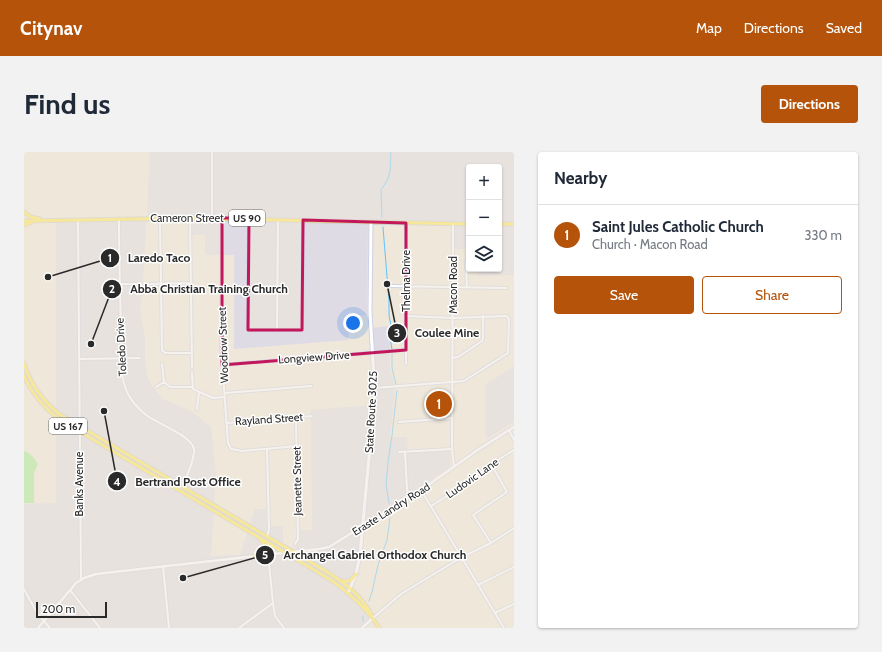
<!DOCTYPE html>
<meta charset="utf-8">
<style>
body{margin:0;font-family:Cabin,sans-serif;background:#f2f2f3;color:#1f2937}
.controls{position:absolute;right:12px;top:12px;display:grid;overflow:hidden;border-radius:4px;box-shadow:0 1px 3px #0004}
.controls button{width:36px;height:36px;display:grid;place-items:center;padding:0;border:0;border-bottom:1px solid #e0e1e3;background:#fff;color:#1f2937;font:20px sans-serif}
.scale{position:absolute;left:12px;bottom:10px;width:71px;box-sizing:border-box;padding-left:4px;border:2px solid #2a2a2a;border-top:0;font-size:11px;line-height:14px;white-space:nowrap;color:#2a2a2a;-webkit-text-stroke:3px #fff;paint-order:stroke}
.you{position:absolute;left:329px;top:171px;width:14px;height:14px;margin:-10px;border:3px solid #fff;border-radius:50%;background:#1a73e8;box-shadow:0 0 0 6px #1a73e833}
.badge{display:grid;place-items:center;width:26px;height:26px;border-radius:50%;background:#b45309;color:#fff;font-size:13px;font-weight:700}
.pin{position:absolute;translate:-50% -50%;border:2px solid #fff;box-shadow:0 1px 4px #0006}
.list{margin:0;padding:0;list-style:none}
h2{display:flex;justify-content:space-between;align-items:center;height:52px;margin:0;padding:0 16px;font-size:17px}
h2 small{font-size:13px;font-weight:400;color:#747a83}
.list li{display:grid;grid-template-columns:26px 1fr auto;gap:12px;align-items:center;box-sizing:border-box;height:60px;padding:0 16px;border-top:1px solid #e0e1e3}
.list b{display:block;font-size:15px;white-space:nowrap}
.list p{margin:0;font-size:13px;white-space:nowrap;color:#747a83}
.list em{font-size:13px;font-style:normal;color:#747a83}
.actions{display:flex;gap:8px;padding:12px 16px}
.actions a{flex:1;padding:9px 0;border:1px solid #b45309;border-radius:4px;text-align:center;font-size:14px;color:#b45309}
.actions .main{background:#b45309;color:#fff}
.icon{flex:none;width:22px;height:22px;fill:none;stroke:currentColor;stroke-width:2;stroke-linecap:round;stroke-linejoin:round}
.map{position:relative;flex:none;width:490px;height:476px;overflow:hidden;border-radius:4px}
header{display:flex;align-items:center;gap:24px;box-sizing:border-box;height:56px;padding:0 20px;background:#b45309;color:#fff}
header strong{font-size:19px}
nav{display:flex;gap:22px;margin-inline-start:auto;font-size:14px}
.intro{display:flex;align-items:center;justify-content:space-between;box-sizing:border-box;height:96px;padding:0 24px}
h1{margin:0;font-size:28px}
.button{padding:10px 18px;border-radius:4px;background:#b45309;color:#fff;font-size:14px;font-weight:700}
main{display:flex;gap:24px;padding:0 24px}
aside{flex:1;background:#fff;border-radius:4px;box-shadow:0 1px 3px #0004}
.map>svg:first-child{display:block}
.industrial{fill:#dfdbe5}
.green{fill:#a6eb90}
.lines{fill:none;stroke-linecap:round;stroke-linejoin:round}
.stream{stroke:#60c3fc;stroke-width:1}
.minor-casing{stroke:#cfd1e5;stroke-width:4}
.tertiary-casing{stroke:#cfd1e5;stroke-width:4.5}
.secondary-casing{stroke:#cfd1e5;stroke-width:5}
.primary-casing{stroke:#ccc;stroke-width:5}
.minor{stroke:#fff;stroke-width:2}
.tertiary{stroke:#fff;stroke-width:2.5}
.secondary{stroke:#fff;stroke-width:3}
.primary{stroke:#ffe74d;stroke-width:3}
.marked{fill:none;stroke:#c2185b;stroke-width:3;stroke-linejoin:round}
.labels{text-anchor:middle;stroke-width:3;stroke-linejoin:round;paint-order:stroke}
.shield{fill:#fff;stroke:#6a6a6a;stroke-width:1}
.shield-label{font-size:10px;font-weight:bold;fill:#2a2a2a}
.street-label{font-size:11px;fill:#2a2a2a;stroke:#fff}
.leader{fill:none;stroke:#2a2a2a;stroke-width:1.5}
.callout-dot{fill:#2a2a2a;stroke:#fff;stroke-width:1.5}
.mark-label{font-size:12px;text-anchor:middle;font-weight:bold;fill:#fff}
.callout-label{font-size:12px;text-anchor:middle;font-weight:bold;fill:#2a2a2a;stroke:#fff;stroke-width:3;stroke-linejoin:round;paint-order:stroke}
</style>
<header>
<strong>Citynav</strong>
<nav><a>Map</a><a>Directions</a><a>Saved</a></nav>
</header>
<div class="intro"><h1>Find us</h1><a class="button">Directions</a></div>
<main>
<div class="map">
<svg width="490" height="476" viewBox="0 0 490 476">
<rect width="100%" height="100%" fill="#eee7da"/>
<path class="industrial" d="M126,0h364v123l-37,1v-7h22v-102h-30v82h-14l-1,-23 -86,-1 -1,90 -16,1 -3,24 -114,9v-94h-29v-20h-16l-1,-19h-41z
M122,69l-3,63 -3,29 5,24v22l2,17 6,11 10,12 28,12 20,16 5,49 -5,80 29,-1 15,-46h11l1,17h16v18l11,5 2,-2v-17h16l-1,-120 60,-5 1,-77 17,-2 -1,9 2,11v22l5,21 -5,48h17l1,16 42,-3v16l-87,60 -3,29 -10,33 23,30 -13,10h-336v-124l32,-1v-280z
M490,214v56l-28,17 -1,-54z"/>
<path class="green" d="M0,299c6,1 11,8 14,13l-4,9v30h-10z"/>
<g class="lines">
<path class="stream" d="M358,65l-1,-27 7,-11 2,-8 1,-19
M359,75l6,74v14l2,11 -1,12 2,11
M368,202v14l4,17
M365,351l-3,-18 2,-23 4,-26 5,-46
M345,449l3,-9 6,-27 9,-25 3,-22
M339,464v5"/>
<g class="minor-casing">
<path id="minor" d="M188,0v66
M166,66l2,150
M95,67c0,37 1,75 2,112 1,22 -3,43 7,63 4,8 11,15 18,21 11,8 46,21 48,34 1,10 -8,29 -12,38
M136,67l2,131 3,3h27
M198,67l-1,128 7,96 3,6 11,2 55,-5
M225,67l-1,108 1,2 2,1h48l3,-2 1,-107
M54,68l3,360
M429,71l-1,226 2,18
M442,109l1,27
M95,132h18
M124,132l43,-1
M367,134l115,2
M253,178l1,-110
M428,206l6,-1 24,-16 1,-3v-22
M55,207l61,-1
M382,212v-141
M198,213l184,-15
M168,221l1,16 20,9 12,-1
M140,230l6,5h23
M132,235l8,-5 -2,-18
M350,236l90,-7 44,-28 1,-34 -2,-3 -54,2 -47,-2
M201,241l86,-7
M173,257l2,-17
M375,270l53,-4
M203,271l85,-7
M485,278l5,10
M375,300l53,-3
M381,300l2,37 2,8
M397,338l83,138
M407,354c29,-17 54,-39 83,-56
M243,385l2,-8 -2,-80
M467,391l-18,-28 34,-23 -16,-28
M271,392l3,-5 -2,-122
M237,404l8,8 4,39 2,13 9,12
M245,412l6,-10
M139,414l6,62
M454,433l36,-18
M0,437l13,24 13,15
M46,438l30,38
M471,461l19,-9
M349,466l28,-24 61,-37 29,-14 23,-15
M215,476l34,-25"/>
</g>
<g class="tertiary-casing">
<path id="tertiary" d="M14,476l38,-45 8,-5 12,-4 223,-25 10,-2 92,-57 58,-41 35,-22
M338,476l11,-10"/>
</g>
<g class="secondary-casing">
<path id="secondary" d="M324,441l8,-19 4,-19 14,-152v-24l-4,-67 1,-90"/>
</g>
<g class="primary-casing">
<path id="primary" d="M0,60l7,5 9,2
M0,69l166,-3 279,6
M475,72h15
M0,73l8,-3
M0,211c6,20 19,38 35,51l270,159c17,11 34,24 43,43
M0,224c8,18 20,32 36,44l271,160c18,13 37,29 48,48
M230,404l6,-3 4,-4v-5l-3,-4
M317,429h9l6,-7"/>
</g>
<use href="#minor" class="minor"/>
<use href="#tertiary" class="tertiary"/>
<use href="#secondary" class="secondary"/>
<use href="#primary" class="primary"/>
</g>
<path d="M0 0H490V476H0ZM198,66h27l-1,112h54l1,-110 103,3v127l-184,15z" fill="#eee7da" fill-opacity=".55" fill-rule="evenodd"/>
<path class="marked" d="M198,66h27l-1,112h54l1,-110 103,3v127l-184,15z"/>
<g class="labels">
<g class="shield">
<rect x="205" y="58" width="36" height="16" rx="3"/>
<rect x="25" y="266" width="38" height="16" rx="3"/>
</g>
<g class="shield-label">
<text x="223" y="70">US 90</text>
<text x="44" y="278">US 167</text>
</g>
<g class="street-label">
<text x="163" y="70">Cameron Street</text>
<text transform="translate(382 129) rotate(-90)" y="4">Thelma Drive</text>
<text transform="translate(429 133) rotate(-90)" y="4">Macon Road</text>
<text transform="translate(199 193) rotate(-92)" y="4">Woodrow Street</text>
<text transform="translate(97 195) rotate(-93)" y="4">Toledo Drive</text>
<text transform="translate(290 205) rotate(-4)" y="4">Longview Drive</text>
<text transform="translate(347 260) rotate(-87)" y="4">State Route 3025</text>
<text transform="translate(245 267) rotate(-4)" y="4">Rayland Street</text>
<text transform="translate(448 326) rotate(-35)" y="4">Ludovic Lane</text>
<text transform="translate(273 329) rotate(-91)" y="4">Jeanette Street</text>
<text transform="translate(55 332) rotate(-90)" y="4">Banks Avenue</text>
<text transform="translate(367 357) rotate(-32)" y="4">Eraste Landry Road</text>
</g>
</g>
<path class="leader" d="M24 125L86 106M67 192L88 137M363 132L373 181M80 259L93 329M159 426L241 403"/>
<g class="callout-dot">
<circle cx="24" cy="125" r="4"/>
<circle cx="67" cy="192" r="4"/>
<circle cx="363" cy="132" r="4"/>
<circle cx="80" cy="259" r="4"/>
<circle cx="159" cy="426" r="4"/>
<circle cx="86" cy="106" r="10"/>
<circle cx="88" cy="137" r="10"/>
<circle cx="373" cy="181" r="10"/>
<circle cx="93" cy="329" r="10"/>
<circle cx="241" cy="403" r="10"/>
</g>
<g class="mark-label">
<text x="86" y="110">1</text>
<text x="88" y="141">2</text>
<text x="373" y="185">3</text>
<text x="93" y="334">4</text>
<text x="241" y="407">5</text>
</g>
<g class="callout-label">
<text x="135" y="110">Laredo Taco</text>
<text x="185" y="141">Abba Christian Training Church</text>
<text x="423" y="185">Coulee Mine</text>
<text x="164" y="334">Bertrand Post Office</text>
<text x="351" y="407">Archangel Gabriel Orthodox Church</text>
</g>
</svg>
<div class="controls">
<button>+</button>
<button>−</button>
<button><svg class="icon" aria-label="layers" viewBox="0 0 24 24"><path d="M12 4l9 5-9 5-9-5zM3 14l9 5 9-5"/></svg></button>
</div>
<div class="scale">200 m</div>
<div class="you"></div>
<div class="pin badge" style="left:415px;top:252px">1</div>
</div>
<aside>
<h2>Nearby<small></small></h2>
<ul class="list">
<li><span class="badge">1</span><div><b>Saint Jules Catholic Church</b><p>Church · Macon Road</p></div><em>330 m</em></li>
</ul>
<div class="actions"><a class="main">Save</a><a>Share</a></div>
</aside>
</main>
